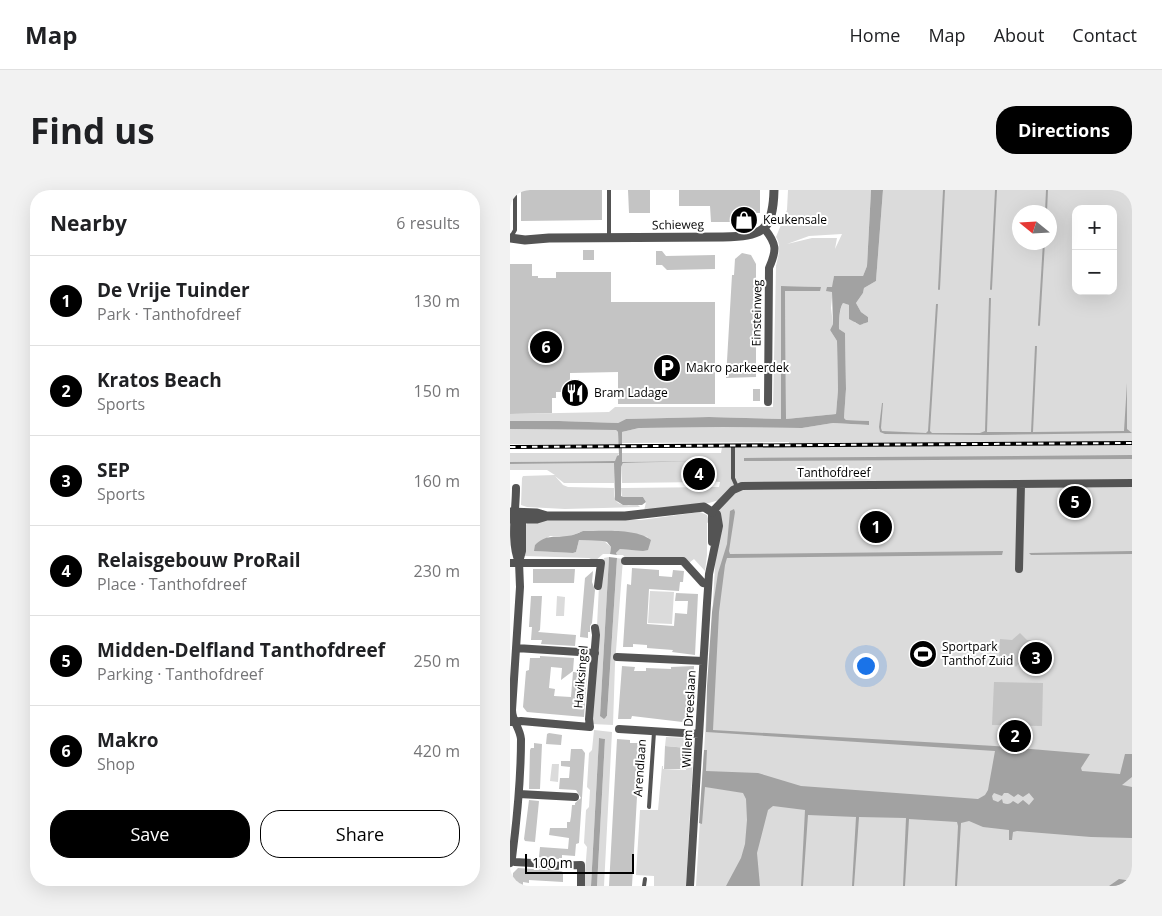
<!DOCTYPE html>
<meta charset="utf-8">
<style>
body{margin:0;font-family:"Open Sans",sans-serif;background:#f2f2f2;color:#202124}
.controls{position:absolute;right:15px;top:15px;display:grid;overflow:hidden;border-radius:10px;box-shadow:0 5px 20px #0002}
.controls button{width:45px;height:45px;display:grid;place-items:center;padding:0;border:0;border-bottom:1px solid #e0e0e0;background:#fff;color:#202124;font:25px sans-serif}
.compass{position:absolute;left:502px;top:15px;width:45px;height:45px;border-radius:50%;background:#fff;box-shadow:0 5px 20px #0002;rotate:288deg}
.scale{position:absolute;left:15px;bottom:12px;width:109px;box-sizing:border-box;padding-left:5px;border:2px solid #000;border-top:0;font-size:14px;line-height:18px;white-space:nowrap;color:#000;-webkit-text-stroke:4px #fff;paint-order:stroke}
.you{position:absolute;left:355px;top:475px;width:18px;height:18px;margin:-12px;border:4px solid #fff;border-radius:50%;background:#1a73e8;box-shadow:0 0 0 8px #1a73e833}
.badge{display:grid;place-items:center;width:32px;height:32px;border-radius:50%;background:#000;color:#fff;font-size:16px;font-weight:700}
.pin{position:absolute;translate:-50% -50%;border:2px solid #fff;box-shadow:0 1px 5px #0006}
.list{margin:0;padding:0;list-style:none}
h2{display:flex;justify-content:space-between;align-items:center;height:65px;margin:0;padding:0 20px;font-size:21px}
h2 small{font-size:16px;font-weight:400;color:#757577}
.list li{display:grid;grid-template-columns:32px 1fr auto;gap:15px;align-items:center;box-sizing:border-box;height:90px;padding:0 20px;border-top:1px solid #e0e0e0}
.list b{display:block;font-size:19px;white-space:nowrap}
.list p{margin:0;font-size:16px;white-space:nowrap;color:#757577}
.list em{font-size:16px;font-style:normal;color:#757577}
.actions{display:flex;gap:10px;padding:15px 20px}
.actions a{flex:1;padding:11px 0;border:1px solid #000;border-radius:20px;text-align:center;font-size:18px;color:#000}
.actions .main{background:#000;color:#fff}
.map{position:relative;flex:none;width:622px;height:696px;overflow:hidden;border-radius:20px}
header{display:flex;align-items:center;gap:30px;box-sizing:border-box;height:70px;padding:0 25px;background:#fff;border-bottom:1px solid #e0e0e0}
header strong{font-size:24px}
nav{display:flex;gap:28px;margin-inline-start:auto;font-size:18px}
.intro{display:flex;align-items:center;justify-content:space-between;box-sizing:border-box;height:120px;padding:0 30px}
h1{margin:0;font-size:35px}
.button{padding:12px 22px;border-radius:20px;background:#000;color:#fff;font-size:18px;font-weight:700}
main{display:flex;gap:30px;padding:0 30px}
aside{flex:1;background:#fff;border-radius:20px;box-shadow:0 5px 20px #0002}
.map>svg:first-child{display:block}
.green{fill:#dbdbdb;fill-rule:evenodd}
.water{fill:#a2a2a2;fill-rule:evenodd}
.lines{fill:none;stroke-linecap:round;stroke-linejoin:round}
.stream{stroke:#a2a2a2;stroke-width:2}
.building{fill:#c4c4c4}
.service{stroke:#545454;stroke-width:4}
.minor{stroke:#545454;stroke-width:8}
.tertiary{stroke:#545454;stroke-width:9}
.rail-casing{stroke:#000;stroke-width:4}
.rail{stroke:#fff;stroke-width:2;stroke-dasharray:5.5;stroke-linecap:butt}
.labels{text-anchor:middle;stroke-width:4;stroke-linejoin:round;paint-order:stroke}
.poi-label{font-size:12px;fill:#000;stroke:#fff;text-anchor:start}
.street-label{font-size:12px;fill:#000;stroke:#fff}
</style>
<header>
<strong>Map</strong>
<nav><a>Home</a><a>Map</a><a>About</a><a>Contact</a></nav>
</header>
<div class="intro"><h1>Find us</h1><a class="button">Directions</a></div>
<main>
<aside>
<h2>Nearby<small>6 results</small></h2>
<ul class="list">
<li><span class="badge">1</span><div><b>De Vrije Tuinder</b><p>Park · Tanthofdreef</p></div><em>130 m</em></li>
<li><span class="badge">2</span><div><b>Kratos Beach</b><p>Sports</p></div><em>150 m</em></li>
<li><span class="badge">3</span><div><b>SEP</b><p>Sports</p></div><em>160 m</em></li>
<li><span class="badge">4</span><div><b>Relaisgebouw ProRail</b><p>Place · Tanthofdreef</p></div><em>230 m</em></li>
<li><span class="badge">5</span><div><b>Midden-Delfland Tanthofdreef</b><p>Parking · Tanthofdreef</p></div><em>250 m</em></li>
<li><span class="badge">6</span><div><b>Makro</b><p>Shop</p></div><em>420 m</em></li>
</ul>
<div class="actions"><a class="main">Save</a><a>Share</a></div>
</aside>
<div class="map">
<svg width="622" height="696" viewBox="0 0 622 696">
<rect width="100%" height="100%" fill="#fff"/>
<path class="green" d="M278,0h83l-4,76 -4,10h-29l-3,32 2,16 -3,6 7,11 1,49 -2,24 -50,5 -1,-129 35,1v-4l-38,-1 -1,133 -72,-2 -83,2 -8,4 -59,-2h-49v-7l99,-2 6,-5h158l3,-141c2,-10 6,-20 0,-29l11,-27zM332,44l-7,15 2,-11h-25l-25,6 22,-8z
M373,0h249v696h-436l23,-386 -10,3 -65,8 2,-9 -3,-5h-21l-1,-9 98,-1 1,-5 -13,-1 1,-9 -16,1 1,4h12l-1,5 -82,1 -1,-16 2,-4 78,-2 -79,1v-9h99l1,-6h67v-5l-167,1v-11l17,-4 84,-1 79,1 31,-5 36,2v-4l-23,-1 -2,-2 2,-29 -1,-56 -6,-4c0,-8 0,-19 4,-26l6,2 6,18 9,1 4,-7 -7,-5 -5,-9 7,-10 1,-5 12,-7zM566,19h37v82h-37zM510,22h30v30h-30z
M0,239l106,1 2,2 1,12h-109z
M0,263h109l-3,8 -106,1z
M105,273l-1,20h-50l-9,-7 8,9 5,2 46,1c-1,20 9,17 24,17l2,2 -75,2 -38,-2 -6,-2 1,-27 1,-2 32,-1 -8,-5h-37v-6z
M190,322l7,3 2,7 -2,1v32l-2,16 -11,-12 -5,4 -62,-3 -4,-5h-6l-1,-2 4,-4 14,1 14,-13 -15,-3 -50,-3 -15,6 -18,-1 -15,9v6l38,2 3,-1 3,-12 25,1 7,6 -1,7h-7l-8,7 -6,-3 -65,-2 1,-29 2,-4 7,-3h107z
M99,367l-9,159 7,1 10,-159 6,1 -8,105 -2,61 -21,-1 7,-138 3,-3 1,-20 1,-5z
M140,401l24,1 -2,32 -24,-1z
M47,406l8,1 -1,19h-8z
M84,540l18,2 -8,154h-7l8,-147 -6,-1 -8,148h-7l3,-39 -3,-4 2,-33 3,-3 1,-17 -3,-3 2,-34 3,-3z
M156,547l24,1 4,3 -8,145h-32v-10l-18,-1 4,-65h18l4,-44h1v3l23,1 2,-22 -23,-2z
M42,574h7l-1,18 -8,-1z"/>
<path class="water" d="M361,0h12l-7,91 -12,7 -1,5 -7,10 5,9 7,5v5l-8,3 -11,-6v-14l-6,-2c-4,6 -4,18 -4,26l6,4 1,56 -2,29 2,2 23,1v4l-36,-2 -31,5 -79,-1 -84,1 -17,4v30l79,-1 -78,2 -2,4v29l2,1h20l3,5 -4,3h-19l-8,-5 -1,-37 -104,1v-2l105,-1 2,-5 2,-1 -1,-23 -2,-2 -106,-1v-8h49l59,2 8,-4 83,-2 72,2v-133l40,1 -1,4h-35l1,128 50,-5 2,-24 -1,-49 -7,-11 3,-6 -1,-32 -6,-1 1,-4h5l2,-11h29l4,-10z
M479,108h2l-4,134h44l4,-86h2l-4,86 91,-1 3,-48v46l5,4 -146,2 -101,-1 -5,-2 -1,-5 3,-24h1l-2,25 1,3 44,2 2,-2 8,-127h2l-8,127 2,2h48l5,-2z
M622,265v4l-388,2v-3z
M224,319l1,3 -6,39 1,3 273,-3 -1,4 -275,3 -2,7 -6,47 -6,118 282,16 95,8 -9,14 1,3 38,3 5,-20h7v23l-10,8 10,2v51l-41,-1 -74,-6 -4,1 -1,8h-3v-10l-26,-3 -14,-6 -8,2 -4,63h-2l3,-60 -1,-4 -48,-3 -4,67h-2l3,-68 -47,-1 -5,69h-2l4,-69 -48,-2 -5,71h-2l4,-76 -32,-4 -5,4 -11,43 3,33h-34l15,-28 4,-14 2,-24 -1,-21 -3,-6 -38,-6 -3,37 -3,-1 5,-73h3l-1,21 52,2 43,13 177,13 7,-4 3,-5 7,-39 -289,-19 1,-46 5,-74 6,-39 9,-29 3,-33zM484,603l8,3 2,-3h4l6,4 4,-3 5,3 6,-4 5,6 -5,6 -6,-5 -5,4 -5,-3c-3,3 -5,4 -10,2l-1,-4 -4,3 -5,-2 -1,-4z
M73,341c17,0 54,-3 68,9l-3,10 -5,1 -23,-2 -4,4 1,2 -7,-1 1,-7 -4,-5 -4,-1 -24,-1 -3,12 -3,1 -39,-2 1,-6c12,-11 17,-7 32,-9 5,0 11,-3 16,-5z
M622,361v3l-101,1 -2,-2z
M99,367l8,1 -10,158 -3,3 -4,-3z
M89,548l6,1 -8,147h-6z
M609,689l13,2v5h-23z"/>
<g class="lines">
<path class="stream" d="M536,22l1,-22
M429,99l5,-99
M481,99l5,-99
M529,135l5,-83"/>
</g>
<path class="building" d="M11,0h81v30l-81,1z
M118,0h22v23h-21z
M169,0h81v23h-13v9h-36l-1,-16h-31z
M73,60h11v10h-11z
M146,61h6l4,5 49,-1v14l-48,1 -5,-5h-6z
M232,63l9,2 5,9v113l-30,1 6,-103h2l1,-16z
M0,74h22v12h6v2h18v-6h55v30h104v102h-97v-32l-48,1v19h-14v6h-4v15l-42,1z
M243,199h7v12h-7z
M122,378l27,2v6l13,1 1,-7 11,1 -1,11h-3l-1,9 -30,-2 -2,35 27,2 1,-13 12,1 1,-13h-13l1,-8 22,1 -3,61 -23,-3 1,-2 -26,-2v-3l-14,-1v3h-10l4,-63 4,1z
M23,379h42l-1,14h-41z
M83,381l-1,11 3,8 -3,33 -2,3v6h-2v6l-8,-1 5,-59z
M21,406h11l-2,34 -2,2 38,3 -1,11 -34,-2 1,-4h-11l1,-13h-3z
M510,443l7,7h12v23h-13l-5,4 -3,-3 -2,3 -4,-5h-13l1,-23 12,1z
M30,466l34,2 -1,13 -12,9 1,-12 -11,-1 -2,21 6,1 -1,7 17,1 2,-25 14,1 -3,44 -57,-5 -4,-5 3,-36 3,-1 1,-12h10z
M112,476l13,1 -1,4h12v-3l25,1v-2l23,-1 -3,57 -59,-7 -1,3h-13z
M484,492l49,1 -1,43 -50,-1z
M39,543l13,2 -1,10 -15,-1 1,-10z
M107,549l13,1v3h10l-8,143h-23z
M24,553l8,1 -2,45h-11l1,-39 1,-2h3z
M155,556l22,2 -1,21h-22z
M61,559h11l3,4 -6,90 -3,1 -1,12 -13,-1v3l-2,1 -19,-1 -2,-1 1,-10 28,2 1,-11 -20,-3 1,-7h17v-6h3l1,-6 1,-11h3v-2l6,-5 -5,-8 -17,-1 1,-11h9l1,-11 -9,-1v-5h9z
M19,610l10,1 -4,41 -10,-1 -1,-2z
M8,678l43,3 2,1v10l-34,-2v3l-6,-1v4h-11l1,-13z"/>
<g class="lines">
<path class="service" d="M99,0v48
M1,47l4,-7v-40
M223,256v32l4,9
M139,617l5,-75
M134,696l1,-7"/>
<path class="minor" d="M254,38c13,16 13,22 5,40l-1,134
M6,298c0,22 -6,54 3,74
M202,322l21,-22 9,-4 390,-3
M202,322v30
M115,371h58l20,22 5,1
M0,373h91l-3,23
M509,379l2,-85
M6,458l79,5
M107,467l86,4
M0,532l11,-1 69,6 -1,-8 7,-84 -1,-7
M109,539l80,5
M9,604l56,3
M2,671l3,1 33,2 2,2 31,-1v21
M0,673l2,-5c5,-39 9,-79 9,-119 -1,-11 -9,-18 -9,-29l8,-123 -1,-25 3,-11v-32l-3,-4
M180,696l17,-283 2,-29 10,-48 -2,-12 -5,-2"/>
<path class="tertiary" d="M0,48l15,2 24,-2 174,-1c39,-1 50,-5 51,-47
M0,322l27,1 10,3
M0,329h27l10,-3h78l79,-9 8,5"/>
<g class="rail-casing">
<path id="rail" d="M0,257l622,-4"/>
</g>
<use href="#rail" class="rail"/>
</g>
<defs>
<g id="shop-disc" transform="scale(1.4375)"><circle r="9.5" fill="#000" stroke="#fff"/><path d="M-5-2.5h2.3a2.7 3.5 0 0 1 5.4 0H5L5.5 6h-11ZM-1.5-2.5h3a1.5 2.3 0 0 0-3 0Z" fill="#fff"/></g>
<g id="parking-disc" transform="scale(1.4375)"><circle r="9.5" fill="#000" stroke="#fff"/><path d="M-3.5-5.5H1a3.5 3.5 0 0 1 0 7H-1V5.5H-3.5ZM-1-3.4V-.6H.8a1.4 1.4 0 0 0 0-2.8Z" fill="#fff"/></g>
<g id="restaurant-disc" transform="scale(1.4375)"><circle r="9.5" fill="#000" stroke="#fff"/><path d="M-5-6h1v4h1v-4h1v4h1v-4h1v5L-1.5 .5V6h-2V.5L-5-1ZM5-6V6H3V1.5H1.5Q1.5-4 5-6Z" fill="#fff"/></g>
<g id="stadium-disc" transform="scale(1.4375)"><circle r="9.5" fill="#000" stroke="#fff"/><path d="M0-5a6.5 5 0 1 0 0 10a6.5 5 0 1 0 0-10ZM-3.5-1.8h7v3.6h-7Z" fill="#fff"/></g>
</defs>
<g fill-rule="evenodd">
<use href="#shop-disc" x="234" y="30"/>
<use href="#parking-disc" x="157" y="178"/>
<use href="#restaurant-disc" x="65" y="203"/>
<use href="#stadium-disc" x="413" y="464"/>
</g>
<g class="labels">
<g class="poi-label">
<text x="253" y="34">Keukensale</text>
<text x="176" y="182">Makro parkeerdek</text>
<text x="84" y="207">Bram Ladage</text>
<text x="432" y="461">Sportpark<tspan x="432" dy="14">Tanthof Zuid</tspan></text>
</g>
<g class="street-label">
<text transform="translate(168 35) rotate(-1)" y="4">Schieweg</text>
<text transform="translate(247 123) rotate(-89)" y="4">Einsteinweg</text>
<text x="324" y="287">Tanthofdreef</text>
<text transform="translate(71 487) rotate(-85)" y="4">Haviksingel</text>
<text transform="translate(179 529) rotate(-87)" y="4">Willem Dreeslaan</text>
<text transform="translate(130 578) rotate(-86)" y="4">Arendlaan</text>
</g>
</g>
</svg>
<div class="controls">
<button>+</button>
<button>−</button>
</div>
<svg class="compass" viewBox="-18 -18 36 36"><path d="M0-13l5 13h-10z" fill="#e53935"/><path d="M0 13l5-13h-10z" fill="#757577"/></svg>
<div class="scale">100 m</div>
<div class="you"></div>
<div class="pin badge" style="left:366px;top:337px">1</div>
<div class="pin badge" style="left:505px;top:546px">2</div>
<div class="pin badge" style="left:526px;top:468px">3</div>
<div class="pin badge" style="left:189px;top:284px">4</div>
<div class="pin badge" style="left:565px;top:312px">5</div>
<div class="pin badge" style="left:36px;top:157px">6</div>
</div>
</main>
